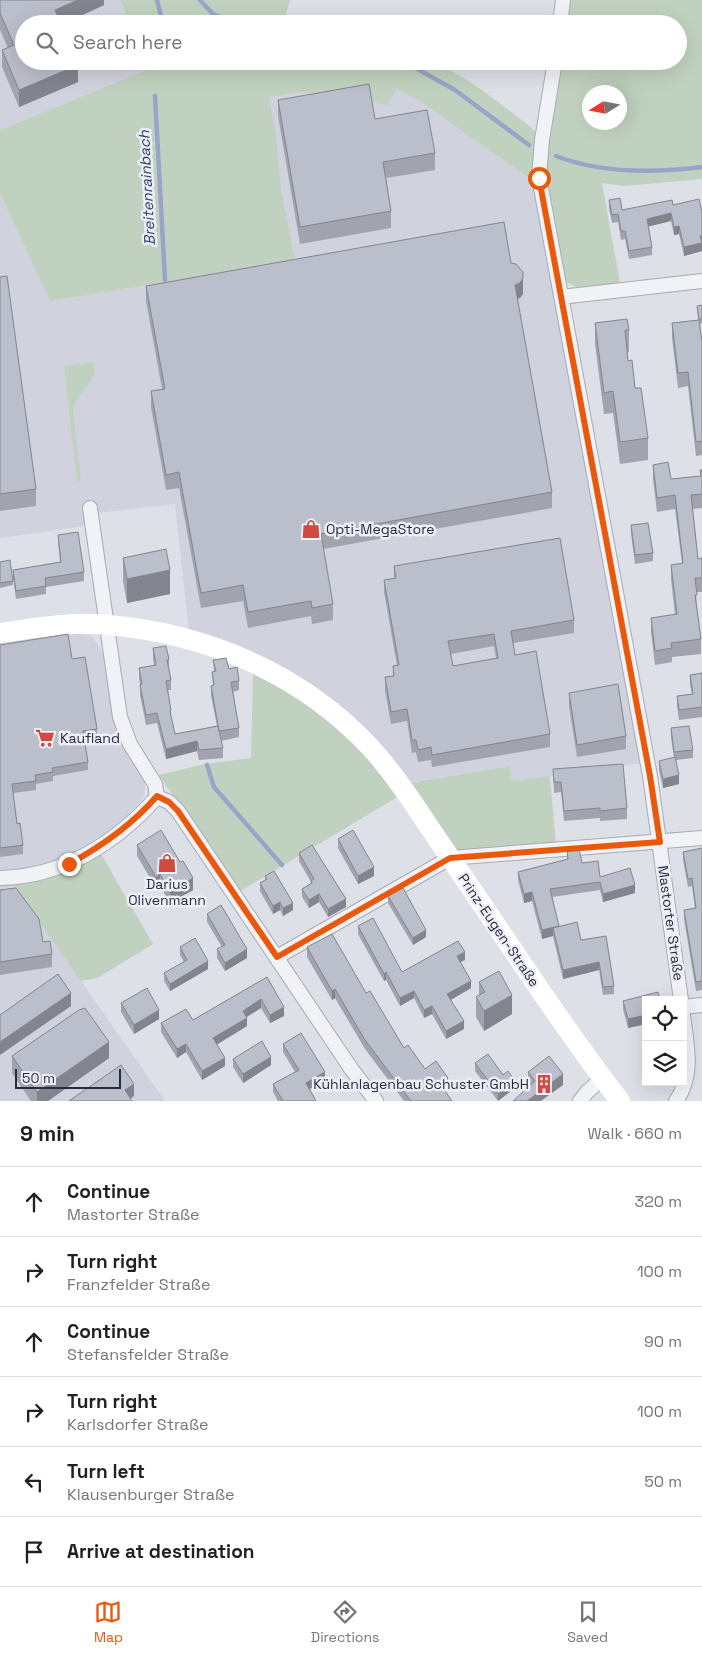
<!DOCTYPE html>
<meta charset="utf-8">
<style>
body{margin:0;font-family:"Space Grotesk",sans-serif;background:#f2f2f2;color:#202124}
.controls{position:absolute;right:15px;bottom:15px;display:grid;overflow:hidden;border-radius:0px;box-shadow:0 5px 20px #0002}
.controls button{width:45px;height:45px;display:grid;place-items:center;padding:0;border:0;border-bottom:1px solid #e0e0e0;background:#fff;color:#202124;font:25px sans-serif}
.compass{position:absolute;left:582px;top:85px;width:45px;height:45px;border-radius:50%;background:#fff;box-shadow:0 5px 20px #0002;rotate:259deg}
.scale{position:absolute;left:15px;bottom:12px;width:106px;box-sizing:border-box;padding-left:5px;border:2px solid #272b3f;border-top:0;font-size:14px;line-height:18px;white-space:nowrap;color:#272b3f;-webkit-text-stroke:4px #eeeff6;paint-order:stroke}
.stop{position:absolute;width:15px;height:15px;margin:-11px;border:4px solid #ea580c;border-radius:50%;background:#fff}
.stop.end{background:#ea580c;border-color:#fff;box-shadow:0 1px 5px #0008}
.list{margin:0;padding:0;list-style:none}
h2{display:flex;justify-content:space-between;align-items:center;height:65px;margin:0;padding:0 20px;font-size:21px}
h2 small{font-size:16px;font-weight:400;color:#757577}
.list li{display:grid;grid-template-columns:32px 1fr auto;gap:15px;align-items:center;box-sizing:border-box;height:70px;padding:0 20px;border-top:1px solid #e0e0e0}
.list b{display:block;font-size:19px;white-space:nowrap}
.list p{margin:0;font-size:16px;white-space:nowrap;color:#757577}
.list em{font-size:16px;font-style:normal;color:#757577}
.icon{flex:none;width:28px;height:28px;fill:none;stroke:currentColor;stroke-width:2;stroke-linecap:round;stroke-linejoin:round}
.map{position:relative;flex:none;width:702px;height:1101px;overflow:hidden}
.search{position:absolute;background:#fff;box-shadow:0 5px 20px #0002;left:15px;right:15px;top:15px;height:55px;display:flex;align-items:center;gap:12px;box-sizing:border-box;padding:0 18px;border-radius:28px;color:#757577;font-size:19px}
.sheet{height:485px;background:#fff}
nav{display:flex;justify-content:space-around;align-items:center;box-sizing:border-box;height:70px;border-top:1px solid #e0e0e0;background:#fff;font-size:14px;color:#757577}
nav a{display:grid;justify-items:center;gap:2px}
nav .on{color:#ea580c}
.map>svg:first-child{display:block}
.built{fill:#d0d2dd}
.green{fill:#c0d2bf;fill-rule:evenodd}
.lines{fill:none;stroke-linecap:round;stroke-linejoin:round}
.stream{stroke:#99a5c8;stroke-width:4.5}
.street-casing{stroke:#a7aab5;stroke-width:16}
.street{stroke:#f1f2f6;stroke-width:14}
.secondary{stroke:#fff;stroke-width:20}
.wall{fill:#a1a3af;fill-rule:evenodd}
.shaded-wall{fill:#83858e}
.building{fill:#bbbecb;stroke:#83858e;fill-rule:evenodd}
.route{stroke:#ea580c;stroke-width:6}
.labels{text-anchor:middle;stroke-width:5;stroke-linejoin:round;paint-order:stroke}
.poi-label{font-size:14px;fill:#272b3f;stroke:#eeeff6;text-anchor:start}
.street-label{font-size:14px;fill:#272b3f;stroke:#eeeff6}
.water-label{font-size:15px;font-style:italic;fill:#314073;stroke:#eeeff6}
</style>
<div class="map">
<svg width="702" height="1101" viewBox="0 0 702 1101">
<rect width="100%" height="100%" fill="#dee0e8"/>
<path class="built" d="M0,0h120l10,24h-106v37h122l3,8 -149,61z
M260,68l129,17 29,15 115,81 110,582 -131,19 -2,-16 -104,17 -31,-42 -186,-109 -14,-128 -78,9 -5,12 -92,13v-344l50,107 244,-41z
M75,633l17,3 13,20 8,53 9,34 24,39 -3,17 -25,26 -26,17 9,12 52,90 -56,34 -16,3 84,120h-165v-462z"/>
<path class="green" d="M120,0h170l-7,24h-153z
M569,0h133v179l-78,7 -22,-3 18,100 -42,5 -16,-9 -19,-104 16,-114h119v-37h-113zM590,92h30v30h-30z
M146,61h284c41,16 75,47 109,73l-6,47 -115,-81 -22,-11 -8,16 -56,-11 -30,-2 -33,5 7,37 5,54 14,73 -245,40 -50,-107v-64l149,-61z
M94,362l1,12 -20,29 -2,7 8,71 -4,1 -13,-116z
M253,668l39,24 56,42 51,62 -160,96 -80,-117 45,-11 47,-6z
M510,766l2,15 38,-5 6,69 -90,6 -11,-1 -46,-67z
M101,854l52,90 -56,34 -16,3 -67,-95 33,-7 25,-7z"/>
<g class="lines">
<path class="stream" d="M157,0l6,24
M200,0l13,14 23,10
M403,61l52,29 74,55
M155,96l10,184
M556,156c46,18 98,17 146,11
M207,765l7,22 68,78"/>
<g class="street-casing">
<path id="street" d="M560,24l3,-24
M555,61l-13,79 -3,37 111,599 31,224
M561,297l141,-16
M90,508l30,209 10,27 25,40 2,13
M157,797l12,5 9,9 174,259 24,31
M0,878c63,-1 117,-36 157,-81
M277,957l173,-99 252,-20
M683,1007l19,-2
M580,1101l7,-9 15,-13
M676,1101c18,-25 11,-56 7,-85"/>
</g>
<use href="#street" class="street"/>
<path class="secondary" d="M0,633c35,-5 73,-12 109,-8 99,9 193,49 261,122 31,34 55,75 81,112 56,81 109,164 169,242"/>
</g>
<path class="wall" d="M0,0h104v5l-41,19h-39l54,58 -59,25 -17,-40v-17l6,-2 -8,-18z
M278,100l97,19 60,34v17l-49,8 5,33v17l-91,16 -22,-128z
M609,200l13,10 51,-5 29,7v39l-18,5 -5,-22 -5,1 -3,-14 -23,5 4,21v8l-23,4 -4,-20 -4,1 -3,-18 -6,1 -3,-15z
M511,263l12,31 -3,4 -3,1 35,193v16l-229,41 10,55v16l-21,4 -1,-8 -63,12 -5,-27 -42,7 -22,-120 -13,2 -15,-83v-16l11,-2 -16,-88v-15z
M0,277l36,212v17l-36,5z
M702,305v18l-2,1 2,18v113l-6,1 -8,-70 -10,2 -6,-50v-15l26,-3 -1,-14z
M595,323l34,7v22h-2l1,9 20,77v22l-28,4 -7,-51 -9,1 -9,-70z
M653,465l18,14 29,-3v-6h2v38l-9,1 5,50 4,-1v34h-6l1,16 4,31v15l-29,3v5l-17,3 -4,-33v-14l24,-3 -4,-36v-14l11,-2 -7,-54 -18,3 -4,-33z
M631,525l22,28v8l-18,3 -4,-30z
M58,535l26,37v9l-38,6v7l-30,5 -3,-21v-8l47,-8 -2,-19z
M123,558l47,36 -43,9 -4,-22z
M0,562l13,19v4l-13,3z
M394,566l180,54v13l-61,10 2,12 35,79v13l-118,20 -1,-7 -13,2 -2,-10 -4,1 -5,-32 -16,3 -6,-34v-13l8,-1v-10l4,-1 -13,-73v-12l10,-2zM494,646l2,12 -43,8 -2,-12z
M0,645l72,14 25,70v8l-13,2 4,23v8l-35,6v5l-17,3v6l-23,3 4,31 6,21v9l-23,3z
M153,648l16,11v10l2,11v10h-3l3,20v7l4,17 42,-8 -6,-30v-10h2l-1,-14 2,-1 -1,-11 16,9 10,12v9l-6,2 6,36v9l-18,4 2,7v10l-24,2 -2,-9 -31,8 -9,-36 -11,2 -6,-30v-10l-1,-7v-10l15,-3 -1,-7z
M702,673v44l-23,3 -2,-14v-10l15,-2 -2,-9v-10z
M569,693l57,43v13l-49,8 -8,-51z
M671,728l22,22v8l-17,2 3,24 -16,4 -4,-18v-9l15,-3 -3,-21z
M553,769l74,39v11l-27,2v-3l-36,3 -3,-29 -7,1z
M338,839l36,37 -16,8 -20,-36z
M137,845l56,45 -23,13 -10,-17 -4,2 -19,-32z
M702,848v142l-6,1 -12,-72v-9l11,-1 -3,-23 -4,1 -5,-27v-8z
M567,851l33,26 35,16 -32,9 -3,-12 -48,7 7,30 22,13 25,-4 8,50v8l-11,1 -4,-25 -36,9 -10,-43 -11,3 -10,-38 -8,2 -6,-23v-8l49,-12z
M299,853l47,54 -18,10 -9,-15 -10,6 -7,-11v-8l9,-6v-1l-12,-21z
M265,876l28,34 -10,6 -3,-6 -7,4 -13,-23v-8l5,-3z
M0,890l52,64v13l-52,8z
M388,896l38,41 -13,8 -25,-42z
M207,914l40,44 -22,13 -8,-13v-9l5,-2 -15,-25z
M358,926l44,46 63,-12 -5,2 11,26 -20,12 13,29 -18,10 -14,-25 -8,4 -10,-20 -14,8 -14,-26 -2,1 -26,-47z
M180,947l28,22 -38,22 -6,-10v-8l20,-11 -4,-7z
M307,947l59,46 38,55 21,21 23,19 -4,2 8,11h-48l-39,-52 -30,-51 -3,2 -25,-43z
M267,977l17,39 -14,7 -9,-15 -14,9v9l-30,18 8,22 -23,14 -16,-28 -9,6 -16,-26v-9l32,-3z
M479,982l33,32 -28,17 -8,-14v-20l3,-1z
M646,1000v24l-18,4 -5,-19v-8z
M121,1003l38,16 -25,15 -13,-22z
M283,1044l42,36 -15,9 6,12h-38l-5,-9v-8l22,-12 -12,-20z
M12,1056l97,2 -61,43h-17l-19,-28z
M233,1059l38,6 -28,18 -10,-16z
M475,1063l28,12 12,13 -17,13 -23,-30z
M528,1072l35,13h-33l-2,-2z"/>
<path class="shaded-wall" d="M78,0h26v5l-41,19h-8v-14z
M78,65v17l-59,25v-17z
M671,213v8l-24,6v-8z
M679,226v8l-5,1v-8z
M700,236h2v15l-18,5v-9z
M523,272v22l-3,4 -5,2v-15z
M170,570v24l-43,9v-24z
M197,741v10l-31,8v-10z
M679,775v9l-16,4v-9z
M374,867v9l-16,8v-8z
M160,874v12l-4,2v-11z
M193,878v12l-23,13v-11z
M635,885v8l-32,9v-8z
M532,892v9l-8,2v-9z
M319,894v8l-10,6v-8z
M346,899v8l-18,10v-8z
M280,902v8l-7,4v-8z
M293,903v7l-10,6v-8z
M559,926l-6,2v8l-11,3v-9z
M426,930v7l-13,8v-7z
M247,949v9l-22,13v-8z
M465,952v8l-8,4v-8z
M208,961v8l-38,22v-7z
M599,962v8l-36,9v-9z
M386,972v8l-2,1v-7z
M471,981v7l-24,14v-8z
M335,989v9l-3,2v-9z
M414,991v7l-14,8v-8z
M71,993v13l-71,49v-13z
M512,995v19l-28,17v-20z
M261,999v9l-18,11v-8z
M432,1006v8l-8,4v-8z
M284,1007v9l-14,7v-8z
M159,1010v9l-25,15v-9z
M646,1015v9l-18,4v-9z
M247,1018v8l-34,21v-9z
M464,1021v8l-18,10v-8z
M109,1042v16l-61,43h-11v-9z
M186,1044v8l-9,6v-9z
M271,1057v8l-28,18v-9z
M225,1058v8l-23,14v-9z
M325,1072v8l-19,11v-8z
M563,1074v11l-22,16h-14z
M448,1078v10l-8,6v-10z
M515,1081v7l-17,13v-7z
M134,1084v12l-7,5 -2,-11z"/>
<path class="building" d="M0,0h78l-23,10 6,14h-37v37h52l2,4 -59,25 -17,-40 12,-5 -14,-32z
M369,84l6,35 52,-9 8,43 -52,9 8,49 -91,16 -22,-127z
M620,198l2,12 50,-10 1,5 26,-6 3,13v24h-2l2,7 -18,4 -5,-21 -5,1 -3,-14 -24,6 5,28 -23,4 -4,-20h-4l-3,-17 -6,1 -3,-15z
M504,222l7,41 5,1 7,8v6l-3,5 -5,2 37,207 -231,42 12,70 -21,4 -1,-7 -63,11 -5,-27 -42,8 -22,-121 -13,3 -15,-84 14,-2 -19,-103z
M7,276l29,213 -36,5v-217z
M702,305v14h-3l-2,-13z
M627,319l2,11h-4l3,31 4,-1 3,28h6l7,50 -28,4 -7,-51 -9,2 -9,-70z
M699,320l3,22v99l-6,1 -8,-70 -10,1 -6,-50z
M668,462l3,17 30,-3 -1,-6h2v24l-11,1 7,64 4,-1v20h-7l2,17h-2l6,44 -30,4 1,5 -17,3 -4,-33 26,-4 -6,-49 12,-2 -8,-68 -18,3 -4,-33z
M648,523l5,30 -18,2 -4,-30z
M78,532l6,40 -39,6 1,8 -30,5 -3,-21 48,-8 -3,-27z
M560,538l14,82 -63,11 4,24 21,-4 14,83 -118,21 -1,-8 -13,3 -2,-10h-4l-5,-31 -16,3 -6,-35 9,-1 -1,-10 6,-1 -15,-85 12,-2 -2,-12zM494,634l4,24 -45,8 -5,-25z
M166,549l4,21 -43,9 -4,-21z
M10,560l3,21 -13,2v-21z
M68,634l4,25 13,-2 12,72 -14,2 5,31 -36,6 1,4 -18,3 1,6 -24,3 5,40 3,-1 3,22 -23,3v-203z
M166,646l3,13 -2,1 4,20 -5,1 5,29 -1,1 5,23 43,-8 5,22 -24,2 -2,-9 -31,8 -9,-36 -11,2 -6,-30 2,-1 -3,-16 17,-3 -3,-17z
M226,658l3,11 8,-2 2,14 -8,1 8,46 -20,3 -8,-45 3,-1 -2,-13 4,-1 -3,-11z
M702,673v34l-23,3 -2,-14 16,-2 -3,-19z
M618,684l8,52 -49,9 -8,-52z
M689,726l4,24 -19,2 -3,-24z
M675,757l4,18 -16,4 -4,-18z
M623,764l4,44 -27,3v-3l-36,3 -3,-29h-7l-1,-13z
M161,830l19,32 3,-1 10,17 -23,14 -10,-18 -4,3 -19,-32z
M353,830l21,37 -16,9 -20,-37z
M312,845l34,54 -18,10 -9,-15 -10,6 -7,-11 10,-6 -1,-2 3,-2 -15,-26z
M702,848v133l-6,1 -12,-72 12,-2 -4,-30 -4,1 -5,-27z
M579,849l3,14 16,-2 2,16 30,-9 5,17 -32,9 -3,-12 -50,7 9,37 -17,4 -10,-38 -8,2 -6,-22 50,-13 -1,-8z
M274,871l19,32 -10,5 -3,-6 -7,4 -13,-23 7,-4 -2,-3z
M16,888l23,31 4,23 7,-1 2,13 -52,8v-72z
M403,888l23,42 -13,8 -25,-42z
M221,905l26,44 -22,14 -8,-14 8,-4 -18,-31z
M373,918l29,54 56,-31 7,11 -8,4 14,25 -24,13 17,27 -18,10 -14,-25 -8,4 -10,-19 -14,7 -14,-26 -2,2 -26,-48z
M577,922l4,18 25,-4 8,50 -11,1 -4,-25 -36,8 -10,-42z
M332,934l34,59 4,-2 34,57 4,-3 17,24 11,-8 12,17 -8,6 12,17h-41l-46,-61 -30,-51 -3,2 -25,-44z
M195,938l13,23 -38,23 -6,-11 23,-13 -7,-13z
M499,971l13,24 -28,16 -8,-14 9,-5 -6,-10z
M58,974l13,19 -71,49v-27z
M267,977l17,30 -14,8 -9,-16 -18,12 4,7 -34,20 12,20 -23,13 -16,-27 -9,5 -16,-26 25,-14 7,11z
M147,988l12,22 -25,15 -13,-22z
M658,992l2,8h-14v15l-18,4 -5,-18z
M85,1008l24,34 -72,50 -25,-36 67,-46z
M301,1033l24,39 -19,11 10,18h-33l-10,-17 26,-14 -16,-26z
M262,1041l9,16 -28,17 -10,-15z
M488,1054l15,21 5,-4 7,10 -17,13 -23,-31z
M549,1056l14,18 -36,27h-14l22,-20 -7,-9z
M121,1065l13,19 -9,6 7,11h-63z"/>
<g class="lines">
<path class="route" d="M69,864c33,-18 63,-39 88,-68l12,6 9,9 99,146 173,-99 210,-16 -10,-66 -111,-598"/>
</g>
<defs>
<g id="shop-bare" transform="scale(1.5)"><path d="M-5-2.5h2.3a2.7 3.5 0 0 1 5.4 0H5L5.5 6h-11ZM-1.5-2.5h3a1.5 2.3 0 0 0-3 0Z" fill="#cf4b41" stroke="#eeeff6" stroke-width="2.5" paint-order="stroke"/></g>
<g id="supermarket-bare" transform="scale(1.5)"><path d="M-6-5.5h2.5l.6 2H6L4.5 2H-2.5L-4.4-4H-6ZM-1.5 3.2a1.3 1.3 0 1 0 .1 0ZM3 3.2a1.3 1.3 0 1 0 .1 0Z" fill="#cf4b41" stroke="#eeeff6" stroke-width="2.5" paint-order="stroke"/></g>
<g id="building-bare" transform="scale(1.5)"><path d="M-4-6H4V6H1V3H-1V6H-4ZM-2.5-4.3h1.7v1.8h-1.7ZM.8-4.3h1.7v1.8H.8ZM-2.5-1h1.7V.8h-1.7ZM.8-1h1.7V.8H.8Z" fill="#cf4b41" stroke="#eeeff6" stroke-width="2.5" paint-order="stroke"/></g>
</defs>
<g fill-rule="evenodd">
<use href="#shop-bare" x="311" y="529"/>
<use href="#supermarket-bare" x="45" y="738"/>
<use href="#shop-bare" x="167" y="863"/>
<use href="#building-bare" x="544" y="1084"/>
</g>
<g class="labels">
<g class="poi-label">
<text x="326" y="534">Opti-MegaStore</text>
<text x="60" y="743">Kaufland</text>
<text x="167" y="889" text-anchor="middle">Darius<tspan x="167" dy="16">Olivenmann</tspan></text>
<text x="529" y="1089" text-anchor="end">Kühlanlagenbau Schuster GmbH</text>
</g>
<g class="street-label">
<text transform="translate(671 923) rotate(82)" y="5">Mastorter Straße</text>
<text transform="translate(499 930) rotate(56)" y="5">Prinz-Eugen-Straße</text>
</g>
<g class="water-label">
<text transform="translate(147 188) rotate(-93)" y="5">Breitenrainbach</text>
</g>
</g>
</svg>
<div class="controls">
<button><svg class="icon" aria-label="locate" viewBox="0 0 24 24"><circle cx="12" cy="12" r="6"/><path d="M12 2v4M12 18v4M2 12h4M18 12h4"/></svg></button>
<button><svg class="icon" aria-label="layers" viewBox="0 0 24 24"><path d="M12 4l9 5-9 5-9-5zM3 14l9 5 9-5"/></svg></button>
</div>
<svg class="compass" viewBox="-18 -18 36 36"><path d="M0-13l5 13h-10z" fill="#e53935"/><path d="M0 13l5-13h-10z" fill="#757577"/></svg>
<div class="scale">50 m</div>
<div class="stop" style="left:539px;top:178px"></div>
<div class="stop end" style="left:69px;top:864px"></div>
<div class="search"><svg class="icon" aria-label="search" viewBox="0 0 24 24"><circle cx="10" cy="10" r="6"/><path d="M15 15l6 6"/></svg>Search here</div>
</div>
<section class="sheet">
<h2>9 min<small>Walk · 660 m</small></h2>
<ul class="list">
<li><svg class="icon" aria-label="ahead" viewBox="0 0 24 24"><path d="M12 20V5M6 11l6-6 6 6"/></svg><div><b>Continue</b><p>Mastorter Straße</p></div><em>320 m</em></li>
<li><svg class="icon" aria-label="right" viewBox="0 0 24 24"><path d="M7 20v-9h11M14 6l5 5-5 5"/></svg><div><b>Turn right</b><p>Franzfelder Straße</p></div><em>100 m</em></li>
<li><svg class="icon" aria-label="ahead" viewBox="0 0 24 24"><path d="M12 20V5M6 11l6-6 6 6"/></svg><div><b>Continue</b><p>Stefansfelder Straße</p></div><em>90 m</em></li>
<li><svg class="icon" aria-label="right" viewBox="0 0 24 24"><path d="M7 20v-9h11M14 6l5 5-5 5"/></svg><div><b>Turn right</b><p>Karlsdorfer Straße</p></div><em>100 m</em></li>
<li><svg class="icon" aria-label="left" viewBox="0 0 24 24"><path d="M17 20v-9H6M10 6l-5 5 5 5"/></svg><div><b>Turn left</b><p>Klausenburger Straße</p></div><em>50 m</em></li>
<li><svg class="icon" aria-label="arrive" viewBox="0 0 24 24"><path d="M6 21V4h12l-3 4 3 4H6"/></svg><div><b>Arrive at destination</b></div></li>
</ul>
</section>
<nav>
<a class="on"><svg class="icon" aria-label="map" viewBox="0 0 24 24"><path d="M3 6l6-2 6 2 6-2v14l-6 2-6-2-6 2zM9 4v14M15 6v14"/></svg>Map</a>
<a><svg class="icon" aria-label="directions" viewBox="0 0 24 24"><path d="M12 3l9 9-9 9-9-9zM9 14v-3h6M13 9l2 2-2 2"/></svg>Directions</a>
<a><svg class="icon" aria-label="saved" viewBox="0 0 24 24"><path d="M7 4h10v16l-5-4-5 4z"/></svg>Saved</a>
</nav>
